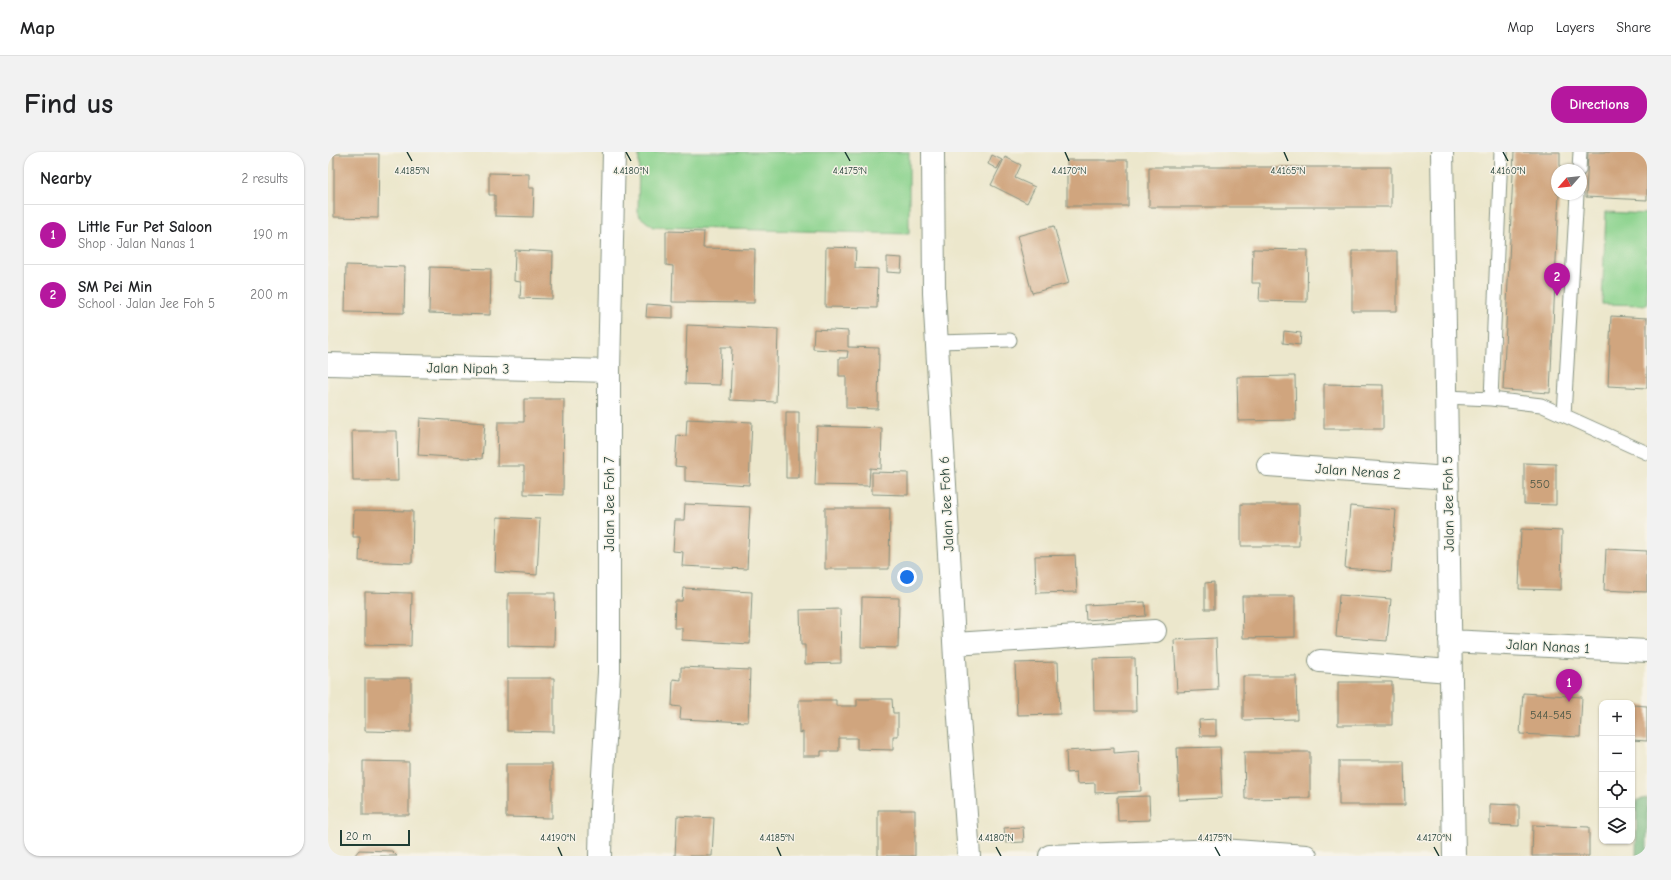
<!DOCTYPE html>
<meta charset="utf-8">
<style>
body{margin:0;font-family:"Comic Neue",sans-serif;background:#f2f2f2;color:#202124}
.controls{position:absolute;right:12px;bottom:12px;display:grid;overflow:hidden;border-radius:8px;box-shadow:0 1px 3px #0004}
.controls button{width:36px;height:36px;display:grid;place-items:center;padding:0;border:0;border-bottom:1px solid #e0e0e0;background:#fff;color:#202124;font:20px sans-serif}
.compass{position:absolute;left:1223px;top:12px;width:36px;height:36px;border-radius:50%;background:#fff;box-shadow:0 1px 3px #0004;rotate:242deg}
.scale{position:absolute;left:12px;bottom:10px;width:70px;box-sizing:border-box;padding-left:4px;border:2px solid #1f3d34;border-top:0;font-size:11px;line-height:14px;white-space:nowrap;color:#1f3d34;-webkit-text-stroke:3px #f7f3e8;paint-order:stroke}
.you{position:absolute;left:579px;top:425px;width:14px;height:14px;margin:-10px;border:3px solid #fff;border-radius:50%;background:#1a73e8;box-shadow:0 0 0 6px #1a73e833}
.badge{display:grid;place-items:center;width:26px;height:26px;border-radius:50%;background:#b5179e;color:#fff;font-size:13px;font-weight:700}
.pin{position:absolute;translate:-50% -33px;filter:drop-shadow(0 1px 2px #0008)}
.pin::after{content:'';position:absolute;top:21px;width:14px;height:12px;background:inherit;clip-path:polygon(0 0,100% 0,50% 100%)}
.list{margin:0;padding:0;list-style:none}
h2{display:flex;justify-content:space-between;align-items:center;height:52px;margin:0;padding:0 16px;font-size:17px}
h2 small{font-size:13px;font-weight:400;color:#757577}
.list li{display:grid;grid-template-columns:26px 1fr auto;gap:12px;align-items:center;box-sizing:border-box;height:60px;padding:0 16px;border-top:1px solid #e0e0e0}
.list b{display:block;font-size:15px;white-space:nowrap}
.list p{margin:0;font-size:13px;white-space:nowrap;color:#757577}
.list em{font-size:13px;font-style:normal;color:#757577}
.icon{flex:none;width:22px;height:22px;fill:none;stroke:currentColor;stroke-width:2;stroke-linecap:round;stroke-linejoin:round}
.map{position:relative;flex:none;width:1319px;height:704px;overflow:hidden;border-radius:16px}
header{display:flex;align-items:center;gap:24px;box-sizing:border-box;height:56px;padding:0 20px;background:#fff;border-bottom:1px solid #e0e0e0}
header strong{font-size:19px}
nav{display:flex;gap:22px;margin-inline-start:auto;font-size:14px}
.intro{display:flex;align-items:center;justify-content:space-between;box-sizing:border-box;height:96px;padding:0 24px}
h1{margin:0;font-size:28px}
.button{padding:10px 18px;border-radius:16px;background:#b5179e;color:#fff;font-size:14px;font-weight:700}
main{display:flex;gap:24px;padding:0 24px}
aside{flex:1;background:#fff;border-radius:16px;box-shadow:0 1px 3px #0004}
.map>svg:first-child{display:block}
.green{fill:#8cd38e;stroke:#568861}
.forest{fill:#71b579;stroke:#487956}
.building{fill:#d0a57e}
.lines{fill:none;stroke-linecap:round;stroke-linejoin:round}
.service-casing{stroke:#869280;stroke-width:15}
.minor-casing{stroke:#869280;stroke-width:24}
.service{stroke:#fff;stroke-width:13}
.minor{stroke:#fff;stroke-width:22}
.ticks{fill:none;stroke:#1f3d34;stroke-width:1.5}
.labels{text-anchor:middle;stroke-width:3;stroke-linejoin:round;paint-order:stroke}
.number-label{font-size:12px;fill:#4b5746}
.street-label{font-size:14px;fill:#1f3d34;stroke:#f7f3e8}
.ticks-label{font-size:10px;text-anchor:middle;fill:#1f3d34;stroke:#f7f3e8;stroke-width:3;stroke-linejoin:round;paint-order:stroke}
</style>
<header>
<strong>Map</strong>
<nav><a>Map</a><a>Layers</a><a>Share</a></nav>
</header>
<div class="intro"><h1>Find us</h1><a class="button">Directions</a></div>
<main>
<aside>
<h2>Nearby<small>2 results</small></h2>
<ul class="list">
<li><span class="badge">1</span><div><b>Little Fur Pet Saloon</b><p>Shop · Jalan Nanas 1</p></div><em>190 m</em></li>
<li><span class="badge">2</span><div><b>SM Pei Min</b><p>School · Jalan Jee Foh 5</p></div><em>200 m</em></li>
</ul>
</aside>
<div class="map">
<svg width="1319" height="704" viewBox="0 0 1319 704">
<rect width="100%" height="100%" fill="#f7f3e8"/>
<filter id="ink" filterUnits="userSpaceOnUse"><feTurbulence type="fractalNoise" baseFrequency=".025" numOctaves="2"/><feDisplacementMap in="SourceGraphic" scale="8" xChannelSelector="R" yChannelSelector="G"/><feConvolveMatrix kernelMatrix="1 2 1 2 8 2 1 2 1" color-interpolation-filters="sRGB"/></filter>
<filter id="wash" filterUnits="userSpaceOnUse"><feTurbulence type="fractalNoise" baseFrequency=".012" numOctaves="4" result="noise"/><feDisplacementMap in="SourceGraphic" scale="16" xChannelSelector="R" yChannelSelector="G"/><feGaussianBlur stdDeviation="0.9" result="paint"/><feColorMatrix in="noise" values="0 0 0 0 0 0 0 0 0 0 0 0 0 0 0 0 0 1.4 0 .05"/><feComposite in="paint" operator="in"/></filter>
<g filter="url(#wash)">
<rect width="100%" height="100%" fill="#ece7cc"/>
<path class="green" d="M311,0h270v82l-256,-7 -15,-12z
M1278,60l41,2v91l-45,-1z"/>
<path class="forest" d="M1319,646v58h-11l1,-56z"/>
<g id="blocks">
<path class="building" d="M1186,0h46v18h-3v24h2l-9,199 -47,-3z
M1260,0h59v48l-61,-3z
M6,2h45l-1,64 -44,-1z
M664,3l10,5 -5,9 -9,-5z
M677,5l16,8 -6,13 20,9 -8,16 -36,-18z
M739,8h61v46h-61z
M821,15h242v40h-242z
M161,21l40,1v14h5l-1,29 -38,-1v-21h-6z
M726,74l15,57 -37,10 -15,-57z
M338,79l38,1 -1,16 52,1 -1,54 -82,-1 1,-36 -7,-1z
M498,95l30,1 -1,20 23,1 -1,39 -52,-1z
M925,97l55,1 -1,52 -48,-1 1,-18h-8z
M187,98l38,2 -1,47 -32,-1 1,-16 -7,-1z
M1024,99h45v60h-45z
M559,105l15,1 -1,15 -14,-1z
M18,113l59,2 -1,46 -59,-1z
M102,115l61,2 -1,46 -61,-2z
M319,152l26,2v12l-27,-1z
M1283,164l36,2v70l-39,-2z
M359,173l91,4 -2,73 -46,-2 2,-53h-11l-1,38 -35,-1z
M486,177l34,2v16l31,1 -1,61 -32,-1v-32h-7v-18h8l1,-7 -35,-2z
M956,179l17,2 -1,12 -17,-2z
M967,224l1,44 -58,1 -1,-44z
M996,232l59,1v44h-59z
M196,247h40l-1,96 -39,-1v-28h-27l1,-44h26z
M458,260h13v66h-13z
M92,266l65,5 -3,36 -64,-4z
M359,267l65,3 -3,63 -64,-4v-14l-10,-1 2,-31 9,1z
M489,274l65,2 -1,41 -11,-1 -1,18 -54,-1z
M24,279h45l1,50h-45z
M1196,311l32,1v41l-32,-1z
M544,320l36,1v22l-36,-1z
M357,352l65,3 -3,62 -65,-3 1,-14 -10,-1 2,-31h9z
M913,352h58v42h-58z
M1022,354l46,4 -5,62 -46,-4z
M497,356h65l-1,61h-64z
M26,358l59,1 -1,52 -53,-2 1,-24h-7z
M169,365l43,2 -3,56 -42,-3z
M1193,377l41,2 -1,59 -42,-1z
M1278,397l41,2v41l-43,-2z
M747,403l2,37 -41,1 -1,-37z
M886,430v27h-9v-26z
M355,436l69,4 -2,52 -68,-4v-12h-8l1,-27h7z
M37,440l47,1 -1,53 -46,-1z
M180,441h47l-1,54 -46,-1z
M1011,443l52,4 -4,42 -51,-4z
M914,444h53v41l-52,1z
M534,445l37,1 -1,50 -37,-1z
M817,450l1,14 -60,4 -1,-15z
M512,457l1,54 -36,1v-19h-4l-1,-35z
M888,486l2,52 -41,2 -3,-52z
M807,506l1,53h-42l-1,-52z
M730,510l2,52 -43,1 -2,-52z
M353,515l69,3 -2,52 -68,-3 1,-12 -9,-1 1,-27 8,1z
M915,524h53l1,43 -54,1z
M37,526h46v54l-46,-1z
M179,526h47v54l-47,-1z
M1010,530h54v43h-54z
M1195,541l59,4 -2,40 -60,-3z
M529,547h35l1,14h5v23h-5v14l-36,-1v-11h-18v13h-18v5h-18v-24l-4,1v-33h37v6h21z
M1304,553l15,1v35l-15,-1z
M888,567v17h-16l-1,-16z
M892,595l2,51 -43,2 -2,-52z
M786,596v5l25,-2 2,40 -46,2v-10l-18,1 -1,-12 -9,1 -1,-22z
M916,600h66v46l-65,1z
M35,609l46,1v53h-46z
M1011,609h65l1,44h-66z
M178,612h46v54l-46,-1z
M821,644l1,24 -32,1 -1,-24z
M1162,652l29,1v21l-29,-1z
M550,658h37v46h-37z
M349,664l37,2 -2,38h-37z
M1205,673l56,2v29h-57z
M695,675l1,15 -18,1 -2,-15z
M31,698l33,1 5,5h-43z"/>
</g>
</g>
<g filter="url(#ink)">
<use href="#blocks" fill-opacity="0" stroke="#869280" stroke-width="1"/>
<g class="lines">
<g class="service-casing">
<path id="service" d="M1251,18l1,-18
M609,190l73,-2
M1118,245l45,2 50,6 106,48
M1163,247l10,-247
M1236,263l13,-221"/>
</g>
<g class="minor-casing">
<path id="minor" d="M605,0l1,141 22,383 13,180
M1114,0l12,704
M0,212l281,7
M940,313l180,13
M1122,489l197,10
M627,492l200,-13
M992,509l130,10
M272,704l1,-47 8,-137v-301l5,-219
M722,704l172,-6 84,6"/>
</g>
<use href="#service" class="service"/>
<use href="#minor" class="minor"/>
</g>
</g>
<path class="ticks" d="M79,0l5,9M298,0l5,9M517,0l5,9M737,0l4,9M956,0l4,9M1175,0l5,9M230,695l4,9M449,695l4,9M668,695l5,9M887,695l5,9M1106,695l5,9"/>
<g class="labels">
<g class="number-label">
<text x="1212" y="336">550</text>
<text x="1223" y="567">544-545</text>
</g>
<g class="street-label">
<text transform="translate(140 216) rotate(1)" y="5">Jalan Nipah 3</text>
<text transform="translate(1030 319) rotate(4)" y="5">Jalan Nenas 2</text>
<text transform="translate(281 352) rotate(-90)" y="5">Jalan Jee Foh 7</text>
<text transform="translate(618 352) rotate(-93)" y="5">Jalan Jee Foh 6</text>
<text transform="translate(1120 352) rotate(-91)" y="5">Jalan Jee Foh 5</text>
<text transform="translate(1220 494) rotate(3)" y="5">Jalan Nanas 1</text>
</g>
</g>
<g class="ticks-label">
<text x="84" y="22">4.4185°N</text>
<text x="522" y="22">4.4175°N</text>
<text x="741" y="22">4.4170°N</text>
<text x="960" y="22">4.4165°N</text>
<text x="303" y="22">4.4180°N</text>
<text x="1180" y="22">4.4160°N</text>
<text x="230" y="689">4.4190°N</text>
<text x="449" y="689">4.4185°N</text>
<text x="668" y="689">4.4180°N</text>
<text x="887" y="689">4.4175°N</text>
<text x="1106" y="689">4.4170°N</text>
</g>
</svg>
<div class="controls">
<button>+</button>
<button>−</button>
<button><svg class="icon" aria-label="locate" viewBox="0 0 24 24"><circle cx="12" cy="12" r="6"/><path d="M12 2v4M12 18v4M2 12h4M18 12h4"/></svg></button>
<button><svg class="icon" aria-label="layers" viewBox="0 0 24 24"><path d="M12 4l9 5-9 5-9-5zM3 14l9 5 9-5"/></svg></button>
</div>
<svg class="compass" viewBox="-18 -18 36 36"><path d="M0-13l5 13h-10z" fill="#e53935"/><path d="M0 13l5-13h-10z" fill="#757577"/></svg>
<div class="scale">20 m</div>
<div class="you"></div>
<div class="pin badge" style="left:1241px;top:550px">1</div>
<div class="pin badge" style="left:1229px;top:144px">2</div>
</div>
</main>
